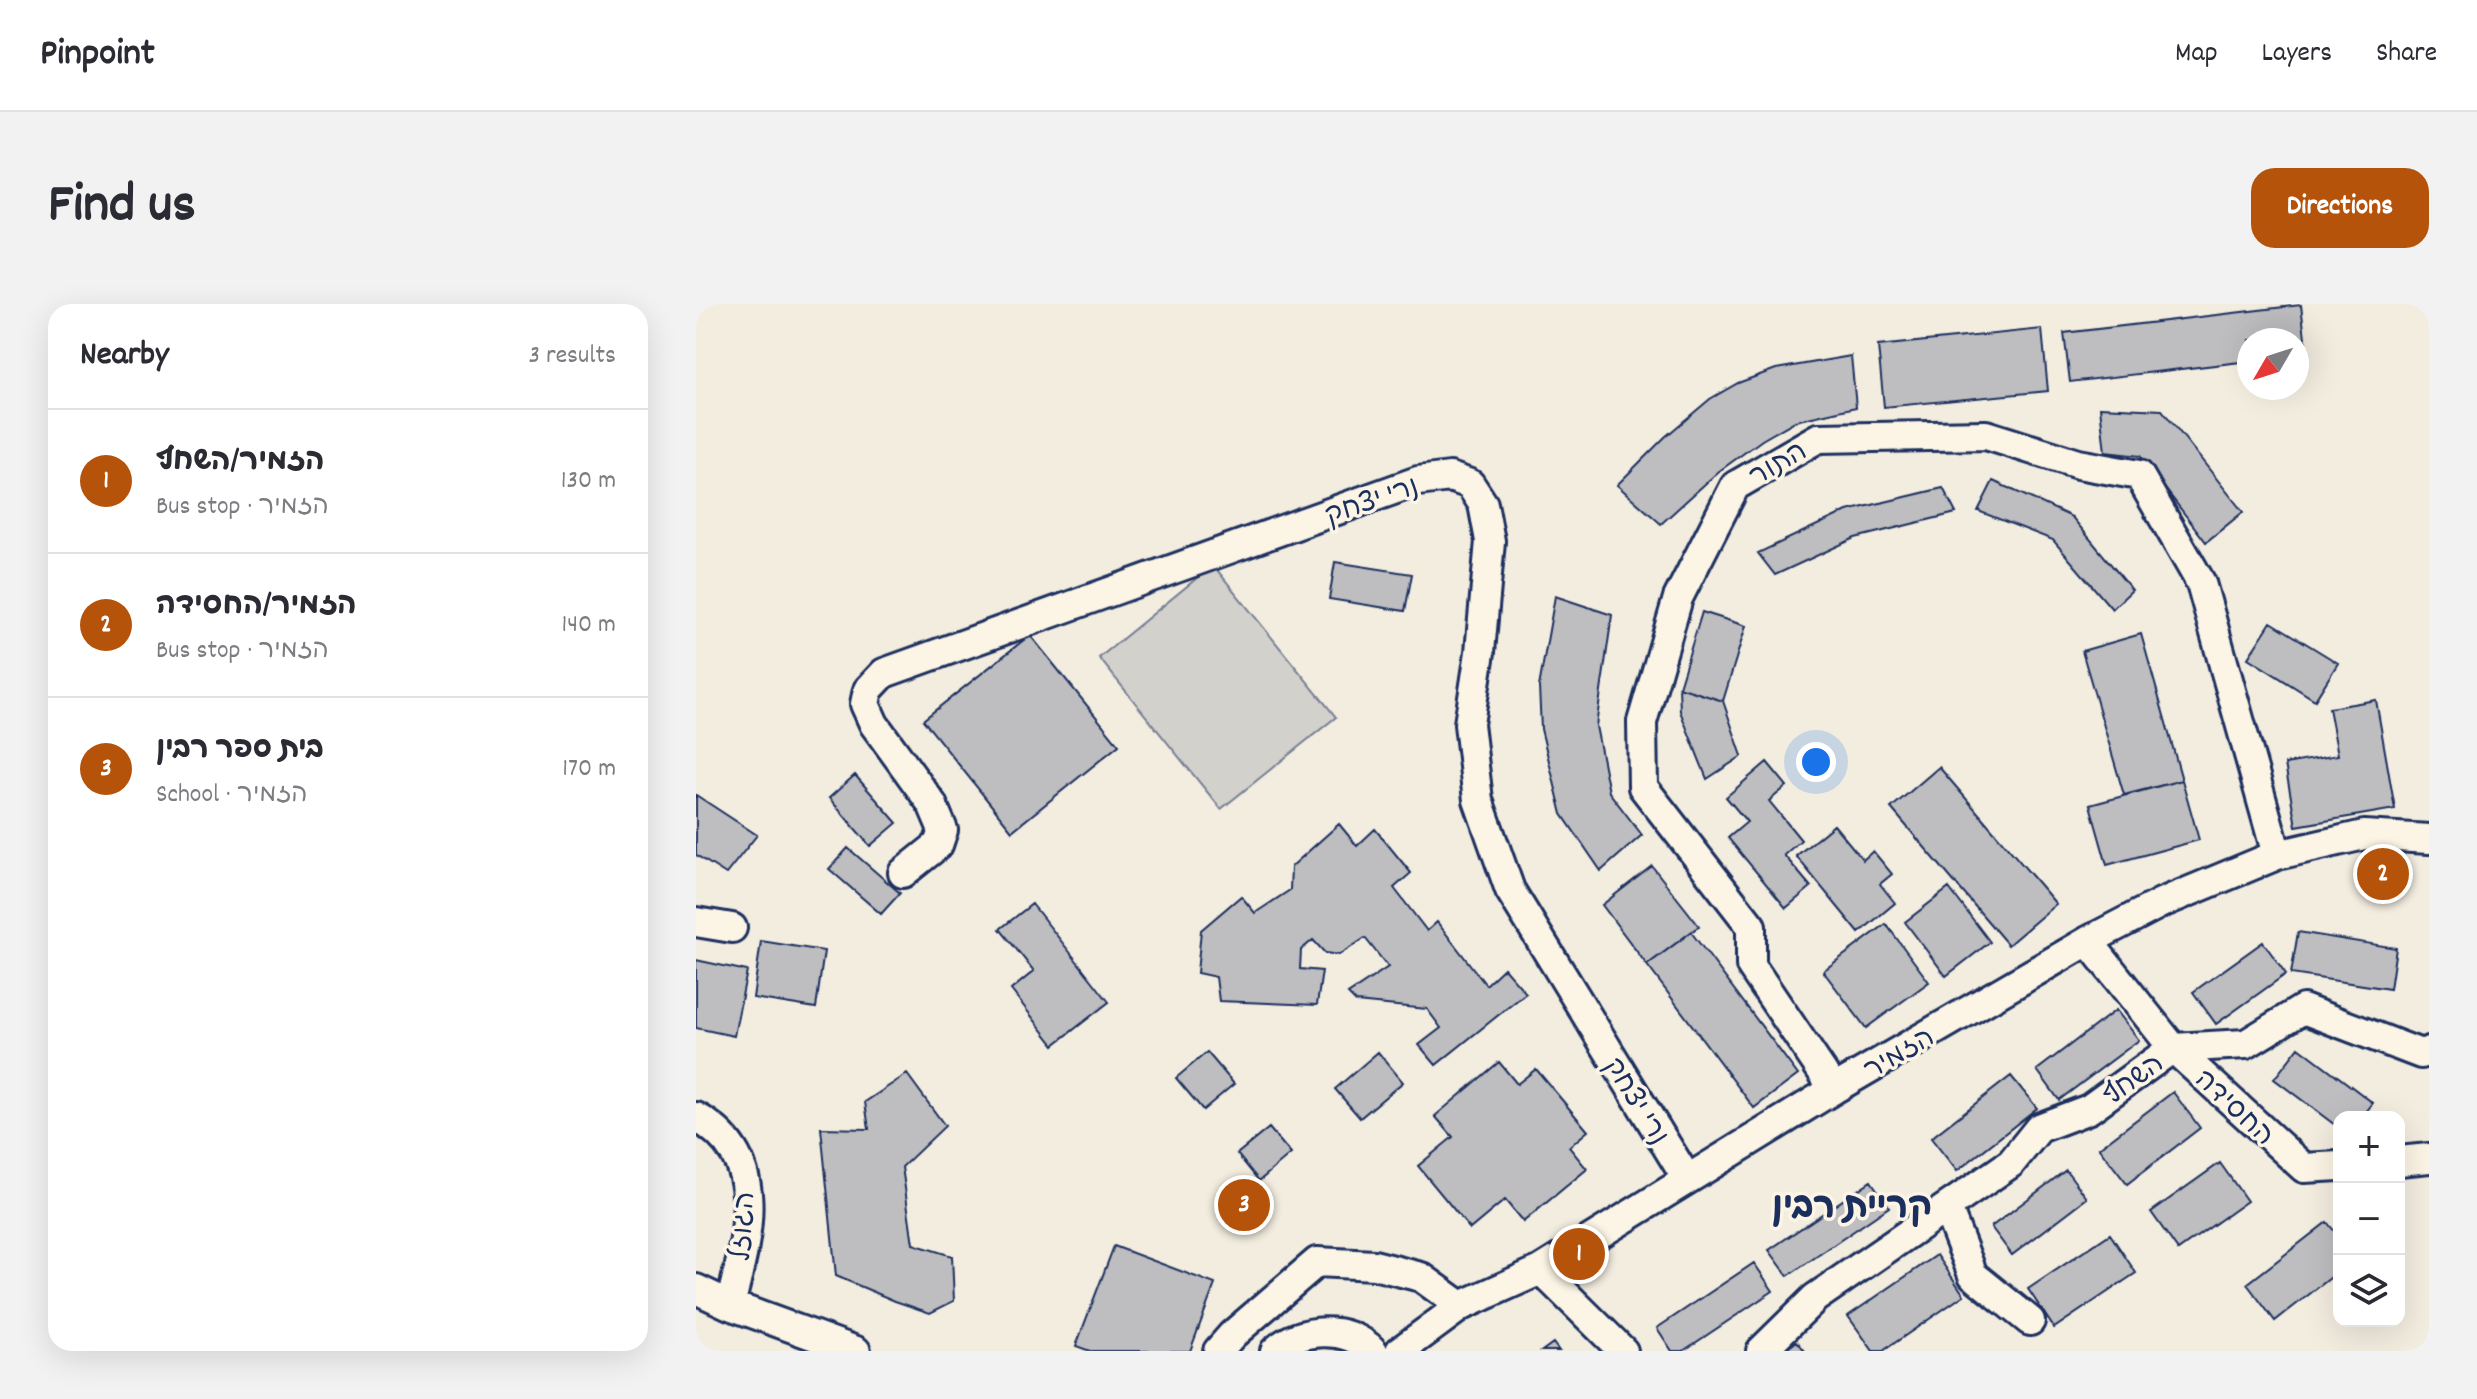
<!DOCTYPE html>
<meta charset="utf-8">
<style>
body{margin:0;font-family:Dekko,"Playpen Sans Hebrew",sans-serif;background:#f2f2f3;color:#2b2b33}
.controls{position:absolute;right:24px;bottom:24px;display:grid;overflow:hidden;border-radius:16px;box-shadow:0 8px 32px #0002}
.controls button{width:72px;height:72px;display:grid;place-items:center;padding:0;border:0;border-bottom:2px solid #e1e1e2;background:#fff;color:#2b2b33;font:40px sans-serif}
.compass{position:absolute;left:1541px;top:24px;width:72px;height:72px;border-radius:50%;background:#fff;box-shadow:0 8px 32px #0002;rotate:231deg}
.you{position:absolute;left:1120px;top:458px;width:28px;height:28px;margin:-20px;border:6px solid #fff;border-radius:50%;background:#1a73e8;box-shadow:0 0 0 12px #1a73e833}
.badge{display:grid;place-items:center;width:52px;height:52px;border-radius:50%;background:#b45309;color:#fff;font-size:26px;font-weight:700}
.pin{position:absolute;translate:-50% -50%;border:4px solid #fff;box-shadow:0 2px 8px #0006}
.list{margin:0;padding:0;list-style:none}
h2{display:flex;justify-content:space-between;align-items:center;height:104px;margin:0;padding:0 32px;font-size:34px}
h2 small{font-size:26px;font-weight:400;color:#7c7c81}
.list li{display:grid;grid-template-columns:52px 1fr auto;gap:24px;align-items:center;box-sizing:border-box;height:144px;padding:0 32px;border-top:2px solid #e1e1e2}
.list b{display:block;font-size:30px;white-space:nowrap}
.list p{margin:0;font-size:26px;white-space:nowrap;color:#7c7c81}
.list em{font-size:26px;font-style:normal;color:#7c7c81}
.icon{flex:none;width:44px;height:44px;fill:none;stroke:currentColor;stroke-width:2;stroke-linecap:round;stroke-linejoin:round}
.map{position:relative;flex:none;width:1733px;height:1047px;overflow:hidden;border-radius:24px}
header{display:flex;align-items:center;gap:48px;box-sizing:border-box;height:112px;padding:0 40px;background:#fff;border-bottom:2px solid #e1e1e2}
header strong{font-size:38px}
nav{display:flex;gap:44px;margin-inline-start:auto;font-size:28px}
.intro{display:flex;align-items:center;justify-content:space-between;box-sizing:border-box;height:192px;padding:0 48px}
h1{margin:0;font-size:56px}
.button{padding:20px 36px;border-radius:24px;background:#b45309;color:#fff;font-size:28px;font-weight:700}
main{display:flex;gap:48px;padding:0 48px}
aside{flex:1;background:#fff;border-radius:24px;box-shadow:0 8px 32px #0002}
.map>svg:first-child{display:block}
.green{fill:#d3d1cc;stroke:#778095;stroke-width:2}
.building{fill:#bebec0;stroke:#1b2f5e;stroke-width:2}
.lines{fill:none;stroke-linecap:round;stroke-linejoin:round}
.minor-casing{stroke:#1b2f5e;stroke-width:34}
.minor{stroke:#fcf5e5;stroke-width:28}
.labels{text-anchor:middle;stroke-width:7;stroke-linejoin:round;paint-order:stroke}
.street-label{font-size:28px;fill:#1b2f5e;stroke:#fcf5e5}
.district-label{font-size:36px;font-weight:bold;fill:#1b2f5e;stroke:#fcf5e5}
</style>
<header>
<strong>Pinpoint</strong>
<nav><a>Map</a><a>Layers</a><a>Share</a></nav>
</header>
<div class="intro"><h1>Find us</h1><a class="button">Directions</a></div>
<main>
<aside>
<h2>Nearby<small>3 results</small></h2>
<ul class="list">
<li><span class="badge">1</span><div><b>הזמיר/השחף</b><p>Bus stop · הזמיר</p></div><em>130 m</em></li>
<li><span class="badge">2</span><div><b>הזמיר/החסידה</b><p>Bus stop · הזמיר</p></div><em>140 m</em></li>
<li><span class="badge">3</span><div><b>בית ספר רבין</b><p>School · הזמיר</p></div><em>170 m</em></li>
</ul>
</aside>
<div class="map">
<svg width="1733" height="1047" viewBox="0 0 1733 1047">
<rect width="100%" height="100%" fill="#f3ede0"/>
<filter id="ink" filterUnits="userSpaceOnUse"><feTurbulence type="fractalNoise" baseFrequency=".0125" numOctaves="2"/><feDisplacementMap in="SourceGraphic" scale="16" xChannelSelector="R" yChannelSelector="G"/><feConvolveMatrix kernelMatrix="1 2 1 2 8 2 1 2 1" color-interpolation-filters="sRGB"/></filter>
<g filter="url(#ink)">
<path class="green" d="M517,261l123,152 -115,92 -122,-151z"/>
<path class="building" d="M1605,1l6,49 -10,2v-16h-48v21l-179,21 -6,-49z
M1346,25l6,62 -164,16 -6,-61z
M1155,52l5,51 -61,14 -33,19 -44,32 -57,52 -44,-39 48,-48 45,-38 28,-16 38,-14z
M1404,103l62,3 81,102 -37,30 -66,-86 -35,-4z
M1297,177l79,36 60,73 -20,19 -59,-69 -75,-29z
M1247,184l13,25 -101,25 -80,37 -17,-22 89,-42z
M639,258l77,12 -7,37 -76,-12z
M859,292l57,19 -16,111 13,66 33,43 -41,36 -39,-57 -21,-85 -2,-42z
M1006,308l44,14 -23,75 -44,-14z
M1575,318l67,41 -23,37 -67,-42z
M1445,330l41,146 -58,15 -42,-144z
M334,331l89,110 -107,86 -89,-111z
M983,383l44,14 19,55 -35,23 -27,-68z
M1680,396l19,109 -99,17 -11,-62 53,-9 -9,-47z
M1071,458l20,24 -18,15 32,39 -17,15 27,32 -25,21 -58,-70 19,-16 -21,-25z
M1243,463l117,137 -48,41 -117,-137z
M159,471l42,48 -27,23 -41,-48z
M1486,476l17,60 -92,25 -17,-60z
M0,491l61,40 -31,39 -30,-19z
M643,520l18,22 18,-17 36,44 -17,15 33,43 10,-9 49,63 18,-17 22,25 -90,72 -17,-20 22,-17 -14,-19 -71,-7 -8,-8 40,-27 -23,-29 -26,17 -14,-2 -12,-13 -12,10 -1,19 22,2 -5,34 -98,-4 -3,-24 -19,-4 4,-43 40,-34 14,17 35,-23 1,-23z
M1138,521l29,35 10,-9 19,23 -12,10 15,19 -36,30 -63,-77z
M152,544l52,45 -19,21 -52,-45z
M956,562l47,60 -52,39 -45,-60z
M1253,584l41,54 -44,34 -41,-54z
M336,600l77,98 -55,43 -43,-55 23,-19 -34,-42z
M1190,620l43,58 -63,46 -43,-57z
M995,628l107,143 -44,33 -107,-143z
M1602,628l98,16 -6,41 -99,-15z
M65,637l63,10 -8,57 -63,-10z
M1567,638l23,32 -70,50 -23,-32z
M0,656l51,11 -13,65 -38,-8z
M1420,706l23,30 -80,60 -22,-30z
M1603,743l74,56 -11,14h-23v11l-65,-49z
M511,748l27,32 -31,26 -27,-32z
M682,748l25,30 -43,36 -25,-29z
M803,758l18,22 19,-15 52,62 -19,16 18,22 -64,53 -18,-22 -35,29 -52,-63 35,-29 -18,-21z
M211,770l38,52 -43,41 11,77 39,12 2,45 -24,12 -35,-12 -59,-25 -15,-148 48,1 -4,-27z
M1315,772l26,32 -80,63 -26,-33z
M1477,788l27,36 -73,56 -28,-36z
M573,824l22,26 -32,27 -22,-27z
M1524,859l27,38 -69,49 -27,-38z
M1370,866l21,28 -75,57 -21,-28z
M1175,877l18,26 -101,69 -19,-26z
M1631,918l12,15v34l-64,50 -28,-37z
M1414,930l26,39 -82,55 -26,-39z
M418,942l101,38 -25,67h-100l-14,-5z
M1241,951l27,40 -81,56h-10l-25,-35z
M1058,959l19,28 -90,60h-11l-15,-23z
M1101,1037l8,10h-21z
M857,1039l6,8h-17z"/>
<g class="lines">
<g class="minor-casing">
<path id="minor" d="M207,569l35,-28 5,-15 -11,-26 -58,-80 -9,-20 3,-14 16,-17 534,-192 32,-4 20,7 13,20 7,37 -10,111 -11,72 9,76 32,90 177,289
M0,618l36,6
M1392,637l85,107 131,120 35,-2
M1138,785l-83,-123v-40l-108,-139 -1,-65 36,-124 57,-112 83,-48 168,-3 92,29 61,11 62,108 76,272
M0,813c75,41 51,122 34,188
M1703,857l30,-3
M1251,904l26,67 57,46
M845,966l82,81
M0,985l34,16 126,46
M522,1047l14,-16 85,-73 57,3 47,12 40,29
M579,1047c26,-24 73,-26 98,0
M704,1047l61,-45 80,-36 293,-181 254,-148 73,-38 116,-48 87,-20 65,4
M1065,1047l54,-53 196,-135 28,-35 50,-19 84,-61 73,-4 57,-35 118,45 8,-3"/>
</g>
<use href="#minor" class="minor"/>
</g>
</g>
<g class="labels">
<g class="street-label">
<text transform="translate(1081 158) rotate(-30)" y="10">התור</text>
<text transform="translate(675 195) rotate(-19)" y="10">נרי יצחק</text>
<text transform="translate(1202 748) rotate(-30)" y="10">הזמיר</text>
<text transform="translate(1436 774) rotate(-36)" y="10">השחף</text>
<text transform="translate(942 796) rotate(58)" y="10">נרי יצחק</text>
<text transform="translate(1540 802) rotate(43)" y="10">החסידה</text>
<text transform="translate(45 922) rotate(-86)" y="10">הגוזל</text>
</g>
<g class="district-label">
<text x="1156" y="913">קריית רבין</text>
</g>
</g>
</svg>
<div class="controls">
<button>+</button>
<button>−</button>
<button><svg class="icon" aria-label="layers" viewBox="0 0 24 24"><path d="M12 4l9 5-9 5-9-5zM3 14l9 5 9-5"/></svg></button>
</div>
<svg class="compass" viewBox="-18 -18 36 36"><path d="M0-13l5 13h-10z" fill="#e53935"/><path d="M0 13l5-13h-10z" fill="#7c7c81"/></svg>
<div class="you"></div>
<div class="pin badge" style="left:883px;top:950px">1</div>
<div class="pin badge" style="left:1687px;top:570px">2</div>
<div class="pin badge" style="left:548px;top:901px">3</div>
</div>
</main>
